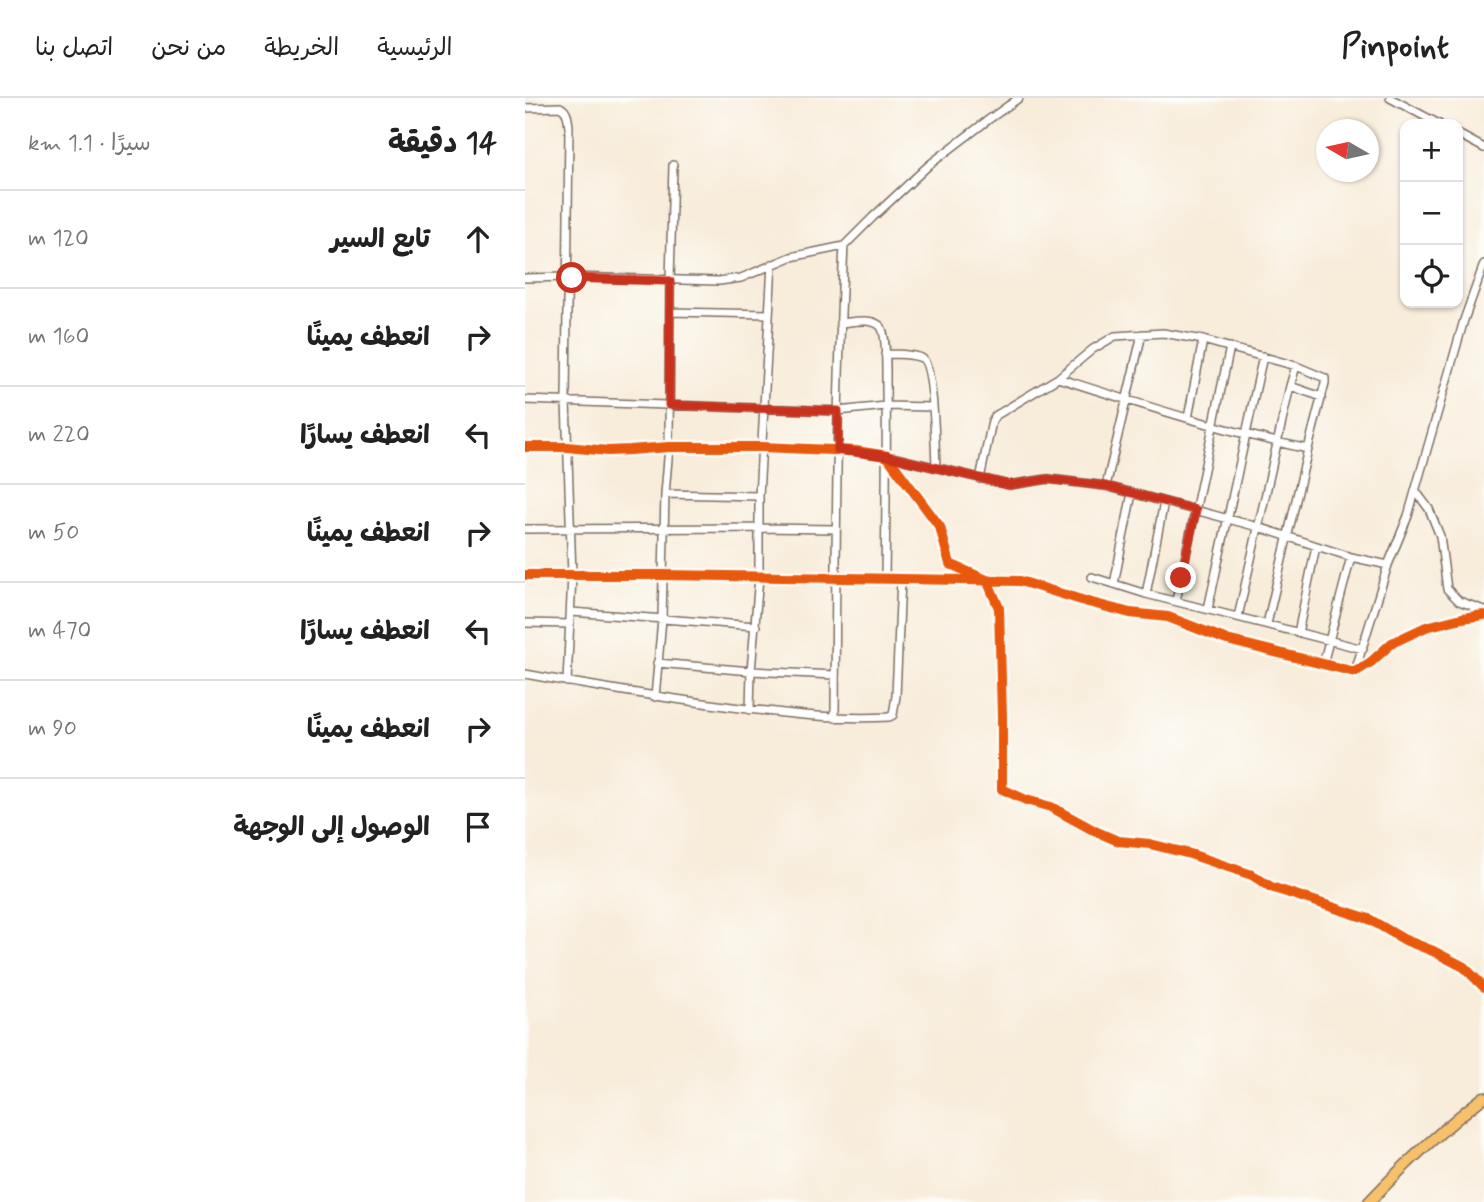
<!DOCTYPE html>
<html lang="ar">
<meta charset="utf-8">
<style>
body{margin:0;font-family:Mynerve,"Playpen Sans Arabic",sans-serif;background:#f2f2f2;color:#222;direction:rtl}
.controls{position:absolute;right:21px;top:21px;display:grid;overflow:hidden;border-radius:14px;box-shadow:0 2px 5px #0004}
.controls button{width:63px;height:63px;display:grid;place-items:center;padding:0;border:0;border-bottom:2px solid #e0e0e0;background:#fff;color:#222;font:35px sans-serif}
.compass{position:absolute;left:791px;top:21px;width:63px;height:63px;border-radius:50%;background:#fff;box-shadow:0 2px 5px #0004;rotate:279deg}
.stop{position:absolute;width:21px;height:21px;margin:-16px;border:5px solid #c8321e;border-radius:50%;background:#fff}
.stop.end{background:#c8321e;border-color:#fff;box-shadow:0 2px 7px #0008}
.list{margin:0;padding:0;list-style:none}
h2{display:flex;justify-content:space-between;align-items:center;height:91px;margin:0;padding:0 28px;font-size:30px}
h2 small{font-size:23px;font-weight:400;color:#767676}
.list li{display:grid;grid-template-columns:46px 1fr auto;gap:21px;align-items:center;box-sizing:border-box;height:98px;padding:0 28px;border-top:2px solid #e0e0e0}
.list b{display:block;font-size:26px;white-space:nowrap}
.list em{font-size:23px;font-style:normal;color:#767676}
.icon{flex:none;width:38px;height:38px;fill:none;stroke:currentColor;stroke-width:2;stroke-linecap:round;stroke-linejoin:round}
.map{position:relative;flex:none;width:959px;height:1104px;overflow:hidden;direction:ltr}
header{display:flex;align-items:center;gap:42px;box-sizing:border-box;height:98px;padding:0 35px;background:#fff;border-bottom:2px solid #e0e0e0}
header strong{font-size:33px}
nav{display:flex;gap:38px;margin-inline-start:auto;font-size:24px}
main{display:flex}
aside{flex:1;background:#fff}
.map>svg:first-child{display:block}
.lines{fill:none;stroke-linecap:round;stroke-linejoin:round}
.minor-casing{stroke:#7d6e60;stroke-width:10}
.highway-casing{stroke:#7d6e60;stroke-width:13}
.minor{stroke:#fff;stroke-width:7}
.highway{stroke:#f7c06b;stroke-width:10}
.cycleway-casing{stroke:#fdfcf7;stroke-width:15}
.cycleway{stroke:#e8590c;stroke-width:10}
.route{stroke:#c8321e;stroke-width:9}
</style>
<header>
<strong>Pinpoint</strong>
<nav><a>الرئيسية</a><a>الخريطة</a><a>من نحن</a><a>اتصل بنا</a></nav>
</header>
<main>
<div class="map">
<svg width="959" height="1104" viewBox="0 0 959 1104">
<rect width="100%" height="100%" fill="#fdfcf7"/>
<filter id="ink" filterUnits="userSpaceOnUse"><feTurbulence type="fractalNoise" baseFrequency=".0143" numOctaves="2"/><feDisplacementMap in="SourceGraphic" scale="14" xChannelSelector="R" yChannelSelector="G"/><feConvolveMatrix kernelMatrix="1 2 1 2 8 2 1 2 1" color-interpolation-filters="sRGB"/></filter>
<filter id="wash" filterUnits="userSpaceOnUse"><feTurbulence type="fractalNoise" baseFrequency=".00686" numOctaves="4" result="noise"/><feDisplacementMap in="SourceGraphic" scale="28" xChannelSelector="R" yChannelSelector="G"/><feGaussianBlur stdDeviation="1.57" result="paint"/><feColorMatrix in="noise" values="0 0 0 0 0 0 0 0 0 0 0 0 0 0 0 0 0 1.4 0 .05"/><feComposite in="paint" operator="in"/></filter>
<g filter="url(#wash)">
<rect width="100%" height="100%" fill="#f8ecda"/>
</g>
<g filter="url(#ink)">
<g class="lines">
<g class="minor-casing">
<path id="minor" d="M865,0l49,26
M0,10l35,-1c8,4 8,12 9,20l-3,274 6,174 -5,107
M933,36l26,14
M0,180l43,-1 151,4 22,-3 50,-21 53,-11 29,-29 56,-52 59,-45 31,-22
M145,214l99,2
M315,225c12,-1 33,-6 41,4 6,8 5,46 5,58 1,65 0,129 -1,193
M360,256c9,0 31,0 38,5 11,9 12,89 13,107
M533,280c82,26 165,53 250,71
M765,288l32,11
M0,302l313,11 48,-5 46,1
M663,320l15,-78
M0,349h42l41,4 22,-1 39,-3h92l95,4 31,5 53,71 10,37 37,16 12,28 3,108v73l24,11 25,7 44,24 23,10 32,3 40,10 62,21 19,12 98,32 36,21 28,11 31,16 20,20
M363,358l121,29 39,-6 58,7 152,41 93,30 37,8 20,-49 56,-196 20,-56
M455,381l12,-58 3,-5 63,-38 35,-29 22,-13 48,-3 40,7 93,26 29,12v5l-17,66 -41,175
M581,388l36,-152
M890,392l14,19 11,27 7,53 12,12 25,9
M140,396l94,2
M0,431l234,-1 77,1
M0,477h138l357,6 68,21 42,11 38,4 59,23 128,32 16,-10 21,-19 34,-16 36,-9 22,-3
M567,479l54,17 217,55
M589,486l18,-91
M621,496l18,-92
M651,503l54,-254
M683,511l55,-253
M46,514l185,14
M713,519l52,-231 6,-20
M0,525l45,1
M773,535l18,-87
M132,565l94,8 84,4
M798,566l28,-107
M830,573l33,-106
M0,576c66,12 133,23 200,32 54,7 109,14 164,11l4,-2 3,-19 5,-117
M130,599l7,-78 3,-125 4,-47 1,-166 3,-116
M225,612l1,-39 8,-94v-81l13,-232
M310,620c1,-157 1,-315 9,-472"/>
</g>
<g class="highway-casing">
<path id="highway" d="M844,1104c36,-38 73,-73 115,-105"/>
</g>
<use href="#minor" class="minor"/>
<use href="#highway" class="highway"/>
<g class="cycleway-casing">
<path id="cycleway" d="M0,349h42l41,4 22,-1 39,-3h92l95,4 31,5 53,71 10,37 37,16 12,28 3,108v73l24,11 25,7 44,24 23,10 32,3 40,10 62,21 19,12 98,32 36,21 28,11 31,16 20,20
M0,477h138l357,6 68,21 42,11 38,4 59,23 128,32 16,-10 21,-19 34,-16 36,-9 22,-3"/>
</g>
<use href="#cycleway" class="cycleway"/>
</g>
</g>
<g class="lines" filter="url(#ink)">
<path class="route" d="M47,180l98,3 -1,124 169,6v39l49,6 122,29 39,-6 58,7 90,24 -15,68"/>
</g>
</svg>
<div class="controls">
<button>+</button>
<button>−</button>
<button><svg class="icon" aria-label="locate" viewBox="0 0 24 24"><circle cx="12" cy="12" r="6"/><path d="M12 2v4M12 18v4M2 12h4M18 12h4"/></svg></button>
</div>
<svg class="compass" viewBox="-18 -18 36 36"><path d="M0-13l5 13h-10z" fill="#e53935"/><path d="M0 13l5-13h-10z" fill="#767676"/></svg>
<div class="stop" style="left:47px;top:180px"></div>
<div class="stop end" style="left:656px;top:480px"></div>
</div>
<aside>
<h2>14 دقيقة<small>سيرًا · 1.1 km</small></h2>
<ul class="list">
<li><svg class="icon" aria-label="ahead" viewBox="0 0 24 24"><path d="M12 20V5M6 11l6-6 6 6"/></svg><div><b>تابع السير</b></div><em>120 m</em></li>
<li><svg class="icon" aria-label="right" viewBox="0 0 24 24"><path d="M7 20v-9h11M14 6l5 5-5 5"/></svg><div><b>انعطف يمينًا</b></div><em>160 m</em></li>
<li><svg class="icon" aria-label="left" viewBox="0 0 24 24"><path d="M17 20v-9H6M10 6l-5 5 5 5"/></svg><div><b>انعطف يسارًا</b></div><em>220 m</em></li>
<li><svg class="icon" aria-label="right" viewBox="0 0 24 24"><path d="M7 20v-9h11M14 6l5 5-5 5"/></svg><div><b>انعطف يمينًا</b></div><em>50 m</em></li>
<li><svg class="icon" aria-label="left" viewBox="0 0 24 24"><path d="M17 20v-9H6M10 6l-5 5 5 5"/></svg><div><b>انعطف يسارًا</b></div><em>470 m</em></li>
<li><svg class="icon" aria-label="right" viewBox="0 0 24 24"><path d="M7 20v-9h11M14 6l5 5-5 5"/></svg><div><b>انعطف يمينًا</b></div><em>90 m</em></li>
<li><svg class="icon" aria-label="arrive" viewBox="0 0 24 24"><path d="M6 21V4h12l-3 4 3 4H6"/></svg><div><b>الوصول إلى الوجهة</b></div></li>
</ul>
</aside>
</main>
